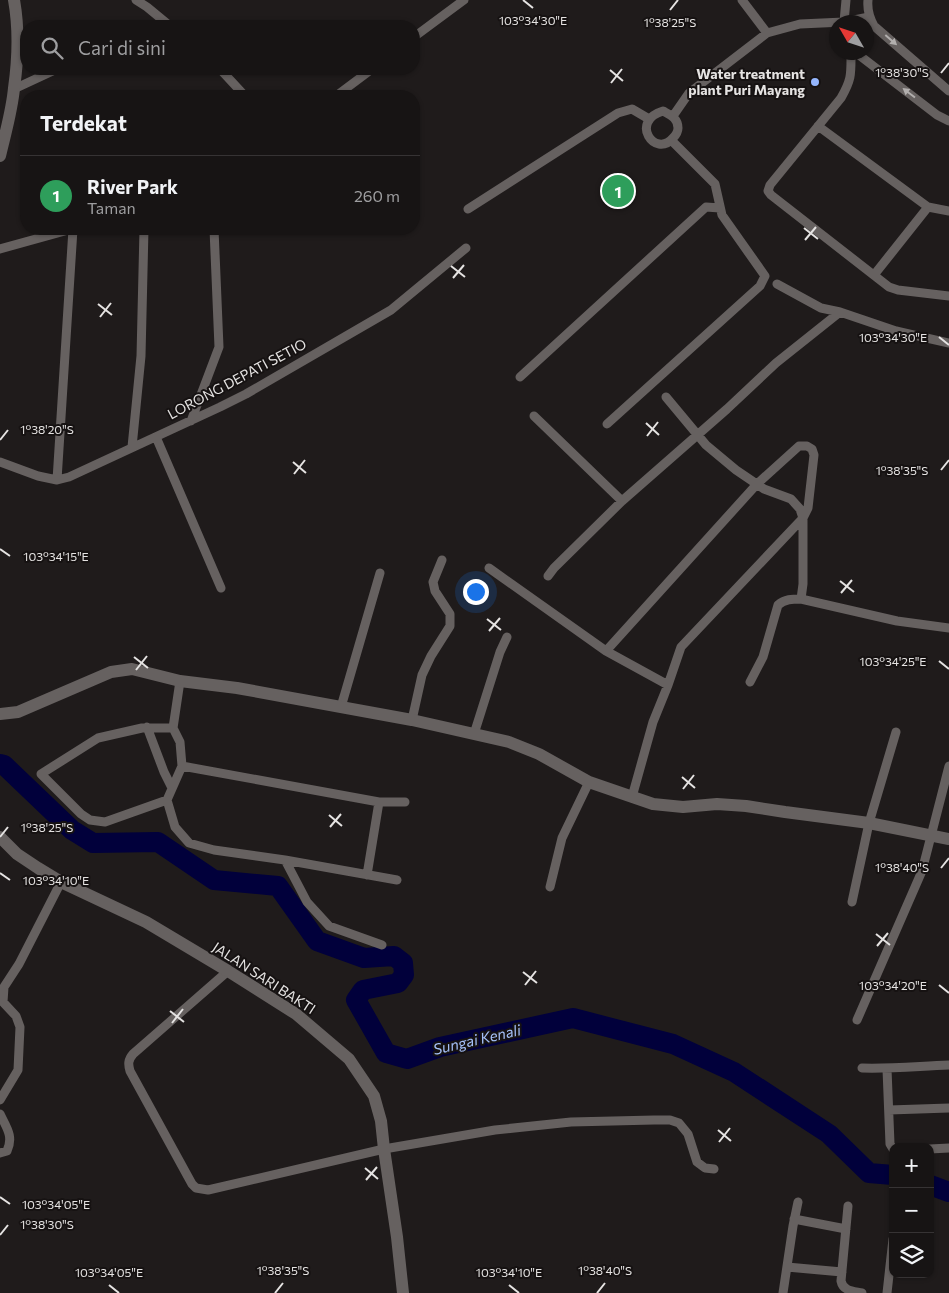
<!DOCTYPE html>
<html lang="id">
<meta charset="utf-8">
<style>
body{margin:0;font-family:Commissioner,sans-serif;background:#242122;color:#f1f3f6}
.controls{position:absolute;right:15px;bottom:15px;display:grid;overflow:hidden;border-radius:10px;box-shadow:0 1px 4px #0004}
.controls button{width:45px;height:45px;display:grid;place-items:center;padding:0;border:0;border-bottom:1px solid #363334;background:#171414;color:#f1f3f6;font:25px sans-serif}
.compass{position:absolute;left:829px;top:15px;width:45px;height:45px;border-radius:50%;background:#171414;box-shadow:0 1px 4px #0004;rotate:309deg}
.you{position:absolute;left:475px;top:591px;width:18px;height:18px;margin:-12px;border:4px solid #fff;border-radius:50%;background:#1a73e8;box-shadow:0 0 0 8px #1a73e833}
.badge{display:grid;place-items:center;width:32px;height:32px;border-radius:50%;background:#2563eb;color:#fff;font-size:16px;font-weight:700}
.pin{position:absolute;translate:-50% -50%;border:2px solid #fff;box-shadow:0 1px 5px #0006}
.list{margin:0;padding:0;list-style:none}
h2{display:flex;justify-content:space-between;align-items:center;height:65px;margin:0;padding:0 20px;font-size:21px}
h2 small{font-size:16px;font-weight:400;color:#9e9ea0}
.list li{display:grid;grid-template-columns:32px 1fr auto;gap:15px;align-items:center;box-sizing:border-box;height:80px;padding:0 20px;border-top:1px solid #363334}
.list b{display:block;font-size:19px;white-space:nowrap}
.list p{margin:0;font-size:16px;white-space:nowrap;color:#9e9ea0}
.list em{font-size:16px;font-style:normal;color:#9e9ea0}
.icon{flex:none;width:28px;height:28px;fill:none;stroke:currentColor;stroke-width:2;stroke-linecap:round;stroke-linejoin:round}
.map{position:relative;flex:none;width:949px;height:1293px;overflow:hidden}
.search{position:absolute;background:#171414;box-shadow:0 1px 4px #0004;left:20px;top:20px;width:400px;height:55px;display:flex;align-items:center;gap:12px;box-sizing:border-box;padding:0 18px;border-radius:20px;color:#9e9ea0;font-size:19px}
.panel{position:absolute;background:#171414;box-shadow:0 1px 4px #0004;left:20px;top:90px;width:400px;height:145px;border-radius:20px}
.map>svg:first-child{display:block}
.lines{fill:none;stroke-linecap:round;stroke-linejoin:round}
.river{stroke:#01003b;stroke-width:20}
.street{stroke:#666160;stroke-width:9}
.secondary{stroke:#666160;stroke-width:12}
.oneway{fill:#b2afae}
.ticks{fill:none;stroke:#e5e3e2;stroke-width:2}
.poi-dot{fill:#95b6fd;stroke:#161212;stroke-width:2}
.labels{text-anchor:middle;stroke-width:4;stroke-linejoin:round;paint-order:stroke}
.poi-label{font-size:14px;font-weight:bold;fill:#e5e3e2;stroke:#161212;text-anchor:end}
.street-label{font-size:14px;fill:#e5e3e2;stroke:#161212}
.water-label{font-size:15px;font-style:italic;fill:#a5c0f8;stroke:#161212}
.ticks-label{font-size:12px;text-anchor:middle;fill:#e5e3e2;stroke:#161212;stroke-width:4;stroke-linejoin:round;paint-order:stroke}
</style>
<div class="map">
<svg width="949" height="1293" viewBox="0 0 949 1293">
<rect width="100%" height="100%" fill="#1f1b1b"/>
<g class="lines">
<path class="river" d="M0,764l4,1 68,65 21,13 65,-1 56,38 64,6 39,55 47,17 30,-2 9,7 1,12 -6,8 -35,7 -7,10 30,53 21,6 33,-12 133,-29 100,26 61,28 95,62 40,39 24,2
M930,1185l19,7"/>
<path class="street" d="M136,0l11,7 23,19
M742,0l25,33
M868,0c-1,10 1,17 6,26l75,65
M844,22l2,-22
M414,37l50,-37
M851,52c0,22 1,27 -10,46l-71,87 -2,6 3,4 118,92 9,3 51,6
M855,52l82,63 12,6
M220,69l25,27
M14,89l43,-20
M336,96l36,-27
M663,111c7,4 15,7 15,17 0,4 -2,7 -5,10 -18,21 -44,-17 -10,-27z
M673,116l16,-23 78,-60 33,-9 44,-2 25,-5
M818,126l110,81 21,4
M468,209l150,-96 14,-4 17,10
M0,249l72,-20
M874,275l54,-68
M777,284l44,24 19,4 56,19 53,12
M520,377l186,-170 14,1
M666,397l40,48 30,25 28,19 27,10 9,10 3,9v66l-2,15c-9,0 -16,0 -23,6l-15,52 -13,25
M534,416l88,85
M191,421l28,-74 -5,-118
M607,424l153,-138 5,-10 -43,-61 -7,-31 -44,-44
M156,437l65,151
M132,447l9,-91 3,-127
M0,462l38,14 19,4 12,-3 151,-70 26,-13 145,-84 75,-62
M57,480l16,-251
M489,568l117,83 62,34 -15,37 -21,75
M548,576l6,-8 68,-67 105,-92 49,-46 64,-51
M801,599l96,22 52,7
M606,651l151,-167 42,-38h8l5,3 2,6 -6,53 -5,10 -122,129 -13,38
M180,681l-7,47 7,14 2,24 -15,34 8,27 14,16 25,7 71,10 112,20
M341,707l39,-134
M412,720l10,-45 9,-19 19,-30v-12l-15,-23 -2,-9 9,-22
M147,727l17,45 8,16
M474,734l26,-82 7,-15
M182,766l197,36h26
M167,800l-62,22 -15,-2 -9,-6 -40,-40 57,-36 44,-10h31
M285,860l22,42 22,24 53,19
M367,875l12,-73
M550,887l12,-49 27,-56
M852,902l17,-79 27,-91
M228,971l-95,83c-5,6 -5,10 -3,17l62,113 4,4 12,2 176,-41 111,-19 76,-8 83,-2h16l9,3 9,11 9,28 8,6 9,1
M857,1020l65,-149 27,-105
M862,1068c29,1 58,-2 87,-3
M887,1069l3,75 3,5
M0,1100l18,-30 2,-43 -4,-11 -13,-14 1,-15 15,-23 42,-82
M889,1110l60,-2
M0,1114c6,13 14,22 7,37l-7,2
M930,1149l19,-1
M848,1206l-7,75c2,10 12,10 21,12
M794,1219l52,10
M787,1267l55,5
M783,1293l10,-67 5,-24
M887,1293l6,-54"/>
<path class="secondary" d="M0,156c5,-22 12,-45 14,-68 4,-28 5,-60 0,-88
M0,714l18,-2 93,-40 21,-3 48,12 57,7 175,32 97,22 30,12 50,28 64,22 30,3 34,-3 29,2 39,6 84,11 80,16
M0,837l17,17 21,14 23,14 85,40 82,49 68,43 53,45 25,37 7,25 3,28 13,88 6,56"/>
</g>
<defs><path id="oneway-solid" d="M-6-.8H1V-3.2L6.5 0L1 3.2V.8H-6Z" transform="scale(1.25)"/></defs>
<g class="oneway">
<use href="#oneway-solid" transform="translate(891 40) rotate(41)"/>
<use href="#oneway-solid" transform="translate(909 93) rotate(-143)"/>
</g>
<path class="ticks" d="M523,0l10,8M670,10l8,-10M610,70l13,11M941,73l8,-10M611,83l11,-14M804,228l14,11M805,240l11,-13M451,266l14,11M453,278l11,-13M98,304l14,11M100,317l11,-14M939,337l10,8M646,423l13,12M647,436l11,-14M0,440l8,-10M293,462l13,11M941,470l8,-10M294,474l11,-14M0,549l10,7M840,581l14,11M841,593l11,-13M487,619l14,11M489,631l11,-13M134,657l14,11M939,661l10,8M136,670l11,-14M682,777l13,11M683,789l11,-14M329,815l13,11M330,827l11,-13M0,837l8,-10M941,868l8,-10M0,873l10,7M876,934l14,11M877,946l11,-13M523,972l14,11M525,985l11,-14M939,985l10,8M170,1011l14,11M172,1023l11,-14M718,1130l13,11M719,1142l11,-14M365,1168l13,11M366,1180l11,-13M0,1197l10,7M0,1235l8,-10M109,1285l10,8M509,1285l10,8M275,1293l8,-10M597,1293l8,-10"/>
<circle class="poi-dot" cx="815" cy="82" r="5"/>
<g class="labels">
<g class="poi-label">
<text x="805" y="79">Water treatment<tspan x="805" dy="16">plant Puri Mayang</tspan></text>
</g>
<g class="street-label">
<text transform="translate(237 379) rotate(-28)" y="5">LORONG DEPATI SETIO</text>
<text transform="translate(264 978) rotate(33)" y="5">JALAN SARI BAKTI</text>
</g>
<g class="water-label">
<text transform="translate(477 1040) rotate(-13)" y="5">Sungai Kenali</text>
</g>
</g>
<g class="ticks-label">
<text x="533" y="25">103°34'30"E</text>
<text x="670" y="27">1°38'25"S</text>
<text x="902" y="77">1°38'30"S</text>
<text x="893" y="342">103°34'30"E</text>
<text x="47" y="434">1°38'20"S</text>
<text x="902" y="475">1°38'35"S</text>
<text x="56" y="561">103°34'15"E</text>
<text x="893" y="666">103°34'25"E</text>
<text x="47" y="832">1°38'25"S</text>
<text x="902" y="872">1°38'40"S</text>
<text x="56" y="885">103°34'10"E</text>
<text x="893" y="990">103°34'20"E</text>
<text x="56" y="1209">103°34'05"E</text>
<text x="47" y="1229">1°38'30"S</text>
<text x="283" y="1275">1°38'35"S</text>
<text x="605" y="1275">1°38'40"S</text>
<text x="109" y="1277">103°34'05"E</text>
<text x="509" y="1277">103°34'10"E</text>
</g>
</svg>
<div class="controls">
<button>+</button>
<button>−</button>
<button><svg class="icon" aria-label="layers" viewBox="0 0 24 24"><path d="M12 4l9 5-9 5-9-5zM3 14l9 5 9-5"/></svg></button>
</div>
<svg class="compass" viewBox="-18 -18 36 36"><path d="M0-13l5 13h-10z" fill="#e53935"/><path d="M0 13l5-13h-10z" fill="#9e9ea0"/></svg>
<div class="you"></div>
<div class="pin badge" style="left:618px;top:191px;background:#2e9e5b">1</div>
<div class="search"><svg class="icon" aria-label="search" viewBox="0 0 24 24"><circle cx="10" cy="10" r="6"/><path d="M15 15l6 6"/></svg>Cari di sini</div>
<section class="panel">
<h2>Terdekat<small></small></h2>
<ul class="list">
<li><span class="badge" style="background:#2e9e5b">1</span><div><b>River Park</b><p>Taman</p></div><em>260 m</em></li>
</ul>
</section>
</div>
